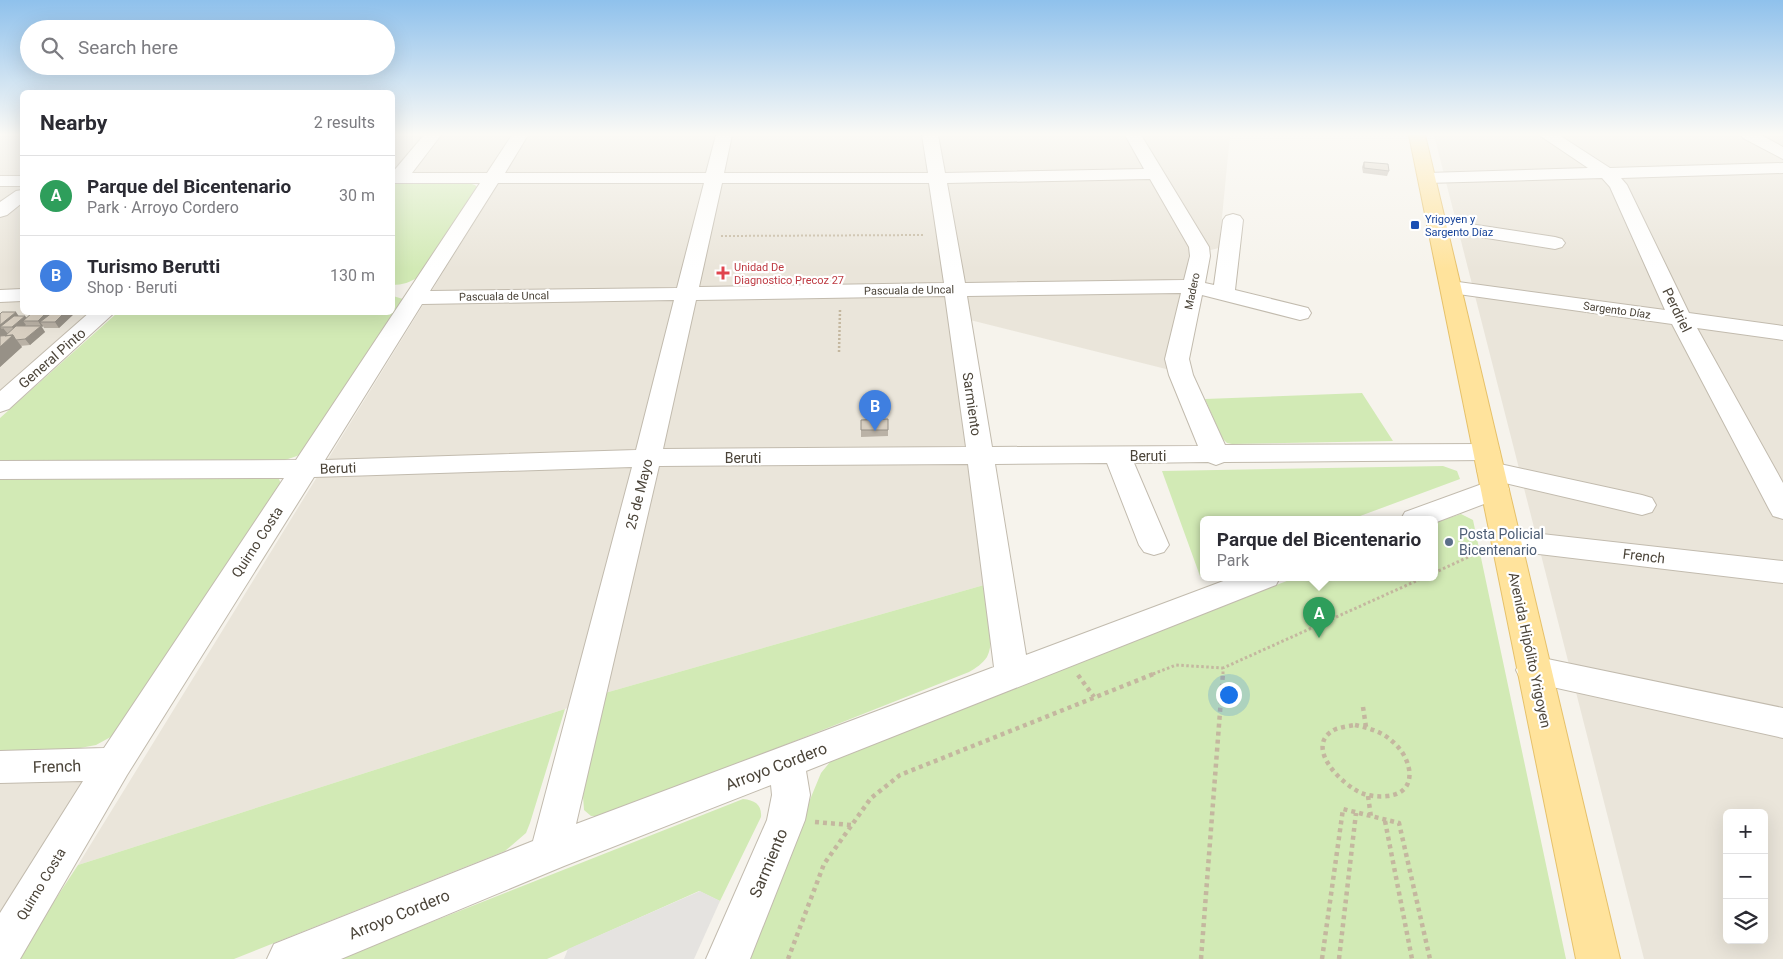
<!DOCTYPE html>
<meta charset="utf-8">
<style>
body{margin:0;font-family:Roboto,sans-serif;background:#f2f2f3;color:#2b2b33}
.controls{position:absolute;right:15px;bottom:15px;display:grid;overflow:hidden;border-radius:8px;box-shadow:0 5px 20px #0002}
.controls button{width:45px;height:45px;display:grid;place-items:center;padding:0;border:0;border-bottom:1px solid #e1e1e2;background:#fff;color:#2b2b33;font:25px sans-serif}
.you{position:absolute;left:1228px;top:694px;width:18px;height:18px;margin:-12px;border:4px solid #fff;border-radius:50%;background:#1a73e8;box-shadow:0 0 0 8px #1a73e833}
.badge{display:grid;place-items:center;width:32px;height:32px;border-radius:50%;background:#b45309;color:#fff;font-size:16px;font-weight:700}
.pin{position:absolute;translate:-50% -41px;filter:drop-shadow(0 1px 2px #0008)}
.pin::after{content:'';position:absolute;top:26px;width:18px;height:15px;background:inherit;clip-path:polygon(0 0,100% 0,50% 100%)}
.popup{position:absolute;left:1200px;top:516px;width:238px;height:65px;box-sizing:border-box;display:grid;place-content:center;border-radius:8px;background:#fff;filter:drop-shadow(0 1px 4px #0005);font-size:16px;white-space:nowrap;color:#7c7c81}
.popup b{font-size:19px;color:#2b2b33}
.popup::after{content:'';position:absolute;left:50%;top:100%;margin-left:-10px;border:10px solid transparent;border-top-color:#fff}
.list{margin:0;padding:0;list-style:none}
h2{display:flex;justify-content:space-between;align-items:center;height:65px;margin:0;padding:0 20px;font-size:21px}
h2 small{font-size:16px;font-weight:400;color:#7c7c81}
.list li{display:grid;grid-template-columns:32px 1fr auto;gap:15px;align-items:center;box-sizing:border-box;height:80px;padding:0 20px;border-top:1px solid #e1e1e2}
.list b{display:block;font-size:19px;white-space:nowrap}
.list p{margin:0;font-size:16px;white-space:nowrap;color:#7c7c81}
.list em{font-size:16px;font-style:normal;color:#7c7c81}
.icon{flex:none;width:28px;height:28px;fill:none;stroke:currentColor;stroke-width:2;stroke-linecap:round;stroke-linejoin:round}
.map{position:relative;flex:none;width:1783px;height:959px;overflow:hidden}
.search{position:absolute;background:#fff;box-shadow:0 5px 20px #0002;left:20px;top:20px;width:375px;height:55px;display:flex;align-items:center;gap:12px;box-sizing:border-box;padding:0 18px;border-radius:28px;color:#7c7c81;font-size:19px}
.panel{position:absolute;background:#fff;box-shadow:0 5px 20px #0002;left:20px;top:90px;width:375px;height:225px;border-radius:8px}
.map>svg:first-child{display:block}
.residential{fill:#eae5da;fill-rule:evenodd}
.green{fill:#d2eab5}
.parking{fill:#e5e3e0}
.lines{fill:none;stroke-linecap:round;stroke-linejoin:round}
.minor-casing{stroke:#c2bbae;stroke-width:2}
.major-casing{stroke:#e6c16a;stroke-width:2}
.path-far3{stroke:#c4b79f;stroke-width:2;stroke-dasharray:2 2;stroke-linecap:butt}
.path-far2{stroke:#c4b79f;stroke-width:2.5;stroke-dasharray:2 2;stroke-linecap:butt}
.path-far1{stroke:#c4b79f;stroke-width:3;stroke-dasharray:2.5 2.5;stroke-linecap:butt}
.path{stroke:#c4b79f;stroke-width:4.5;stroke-dasharray:4 4;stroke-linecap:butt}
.minor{fill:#fff;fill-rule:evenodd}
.major{fill:#ffe39c;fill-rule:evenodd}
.wall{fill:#bab2a6}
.shaded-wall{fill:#979187}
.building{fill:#d8cfc1;stroke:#979187}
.transit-dot{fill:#1a4fb4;stroke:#fff;stroke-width:2}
.health-dot{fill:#e0444e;stroke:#fff;stroke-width:2}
.service-dot{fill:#5c6f8a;stroke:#fff;stroke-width:2}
.labels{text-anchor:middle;stroke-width:4.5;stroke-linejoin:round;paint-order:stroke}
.far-transit-label{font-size:11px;fill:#164399;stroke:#fff;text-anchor:start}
.far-health-label{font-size:11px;fill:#be3a42;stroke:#fff;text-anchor:start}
.far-street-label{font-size:11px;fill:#4b4439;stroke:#fff}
.street-label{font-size:14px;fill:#4b4439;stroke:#fff}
.service-label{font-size:14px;fill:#4e5e75;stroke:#fff;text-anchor:start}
.near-street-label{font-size:16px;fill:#4b4439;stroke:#fff}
</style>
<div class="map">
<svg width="1783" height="959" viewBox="0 0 1783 959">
<rect width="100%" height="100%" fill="#f6f3ec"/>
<path class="residential" d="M0,135h22v177l76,1 -98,84z
M393,135h837l-11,113 -30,7 -19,115 -220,-55 34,270 -379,108 -40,16 -487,156 425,-690 -110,-1z
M1434,135h349v824h-139zM1727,813h37v127h-37z
M99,774l-99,157v-154z"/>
<path class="green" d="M392,182h73l10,3 4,4 -60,88c-9,5 -16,8 -27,8z
M393,296l10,3 -1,8 -93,141 -12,8 -15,5 -282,2v-45l117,-105 275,-1z
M1362,393l31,48 -161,3 -5,-1 -5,-5 -17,-39z
M1443,466l14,5 3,8 -108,40h-148v55l-4,2 -38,-105z
M266,476l13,3 3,8 -164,246 -22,12 -21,4 -75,3v-273z
M1461,514l12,6 93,439h-822l77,-186 9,-11 10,-6 457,-179h137v-54z
M984,585c3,19 12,55 3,72 -5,7 -11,11 -18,15l-364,144h-14l-7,-6 -1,-14 22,-103z
M565,709l-35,114 -4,10 -21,18 -271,108h-218l62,-94z
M743,799c12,1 19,6 18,18l-41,84 -21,-10 -152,68h-209z"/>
<path class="parking" d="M700,891l20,10 -26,58h-130l4,-10z"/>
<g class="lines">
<g class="minor-casing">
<path id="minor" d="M424,135h17l-29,38h75l25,-38h16l-23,38h201l10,-38h16l-8,38h204l-6,-38h16l7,38 199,-4 -19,-34h16l68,112 1,9 -5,27 9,2 9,-65 3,-4 7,-2 7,2 3,4 -8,70 73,18 3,5 -3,5 -8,2 -98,-25 -13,64 4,16 32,70 262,-1 9,2 4,6 -4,6 -9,2 -263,2 -8,3 -8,-3 -74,1 35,82 -5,7 -10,3 -10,-3 -5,-7 -32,-82 -112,1 31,191 208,-78h46l-4,8 -470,186 4,24 -5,25 -55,139h-44l61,-139 5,-25 -1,-10 -207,81 -223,93h-74l7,-15 259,-103 99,-374 -318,10 -187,298 -107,184h-20v-46l83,-132 -83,2v-32l104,-3 180,-270 -284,1v-18l296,-1 184,-277h-88v-10zM1150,179l39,68 1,9 -6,24 -219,3 -18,-100zM498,183h206l-27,105 -247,3zM722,183h207l15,100 -245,4zM1181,293l-16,66 4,16 29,71 -206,1 -25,-151zM945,296l21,151 -303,2 33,-149zM674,300l-38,150 -311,10 97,-156zM968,464l26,203 -418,157 83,-358z
M1539,135h20l51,33 173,-5v10l-162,5 6,7 62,128 94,13v14l-86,-12 86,155v36l-10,-3 -4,-7 -97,-185 -221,-31 -8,-1 -3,-5 3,-5 8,-1 214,29 -55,-123 -8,-9 -175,5 -6,-1 -3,-4 3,-4 6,-1 161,-5z
M1741,135h20l22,12v12l-40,-21z
M0,176h22v10h-22z
M22,190v13l-15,12 -7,2v-15l16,-11z
M1437,219l118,18 7,2 3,4 -3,4 -7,2 -125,-20 -3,-4 3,-4z
M22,289v12l-22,1v-12z
M90,312h25l-106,97 -9,3v-21z
M1491,462l151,33 10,3 4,7 -4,7 -10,3 -137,-32 4,6 -4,7 -71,27v-4h-33l4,-7 88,-32 -12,-3 -4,-6 4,-6z
M1506,530l277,31v22l-277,-33 -10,-3 -5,-7 5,-7z
M1533,656l250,52v30l-262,-58 -5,-10 5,-10z"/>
</g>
<g class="major-casing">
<path id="major" d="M1409,135h16l195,824h-44z"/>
</g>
<path class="path-far3" d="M721,236l204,-1"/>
<path class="path-far2" d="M839,352l1,-42"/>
<path class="path-far1" d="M1434,573l47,-22
M1153,674l23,-9 47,3
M1223,674v-6l202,-91"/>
<path class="path" d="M1078,675l16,22
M1363,707l3,20
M1355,725c14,3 28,7 38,17 19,16 27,51 -6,54 -8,1 -16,0 -23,-2 -21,-7 -63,-49 -28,-65 6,-2 13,-3 19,-4z
M1368,796l3,21
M1385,821l27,138
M815,822l36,3
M788,959l36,-95 47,-66 29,-23 256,-102
M1201,959l22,-286
M1322,959l21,-150 56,14 31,136
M1339,959l17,-146"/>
<use href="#minor" class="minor"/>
<use href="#major" class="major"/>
</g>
<path class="wall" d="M1364,162l25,9 -2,5 -24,-3 -1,-6z
M33,312h43l-17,16h-15l-1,-2 -1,1 3,5 -15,13 -10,1 2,1 -22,20v-53l19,2h6l2,2z
M888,419v17l-27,1v-17z"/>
<path class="shaded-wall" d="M16,312l4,6 -20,9 2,2 1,-1 5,6 -8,7v-16z
M47,312h11l-18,10 3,4 -1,1 -4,-6z
M65,312h11l-17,16 -4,-6z
M25,316l4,5h-6l3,4 -10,8 -4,-6z
M41,326l4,6 -15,13 -5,-6z
M13,335l9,12 -22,20v-20z"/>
<path class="building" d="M1364,162l24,2 1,7 -25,-3z
M2,312h14l-16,13v-11z
M33,312h14l-9,9h-15z
M53,312h12l-10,10h-15z
M14,316h11l-13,11h-12z
M16,326h25l-16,13 -9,1 -3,-5 -8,1z
M13,335l-13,12v-11z
M888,419v11h-27v-10z"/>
<linearGradient id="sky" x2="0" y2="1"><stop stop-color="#8fc1ec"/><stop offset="0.5" stop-color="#fbfaf6"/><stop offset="1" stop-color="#fbfaf6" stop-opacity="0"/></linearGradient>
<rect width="1783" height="269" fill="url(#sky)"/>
<rect class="transit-dot" x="1410" y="220" width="10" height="10" rx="2.5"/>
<path class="health-dot" d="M720.5 265.5h5v5h5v5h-5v5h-5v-5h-5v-5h5z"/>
<circle class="service-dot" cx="1449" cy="542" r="5"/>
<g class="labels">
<g class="far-transit-label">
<text x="1425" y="223">Yrigoyen y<tspan x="1425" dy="13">Sargento Díaz</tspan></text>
</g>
<g class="far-health-label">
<text x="734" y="271">Unidad De<tspan x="734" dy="13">Diagnostico Precoz 27</tspan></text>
</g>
<g class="far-street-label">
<text transform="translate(909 290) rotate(-1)" y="4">Pascuala de Uncal</text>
<text transform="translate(1192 291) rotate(-78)" y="4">Madero</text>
<text transform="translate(504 296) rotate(-1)" y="4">Pascuala de Uncal</text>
<text transform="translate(1617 310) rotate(8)" y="4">Sargento Díaz</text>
</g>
<g class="street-label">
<text transform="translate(1677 310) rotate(64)" y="5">Perdriel</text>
<text transform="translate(52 358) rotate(-41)" y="5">General Pinto</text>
<text transform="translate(972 404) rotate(82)" y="5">Sarmiento</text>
<text x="1148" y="461">Beruti</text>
<text x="743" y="463">Beruti</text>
<text transform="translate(338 468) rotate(-2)" y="5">Beruti</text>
<text transform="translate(639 494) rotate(-76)" y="5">25 de Mayo</text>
<text transform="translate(257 542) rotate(-57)" y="5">Quirno Costa</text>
<text transform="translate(1644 556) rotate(7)" y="5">French</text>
<text transform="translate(1530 650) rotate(78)" y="5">Avenida Hipólito Yrigoyen</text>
<text transform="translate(41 884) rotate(-59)" y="5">Quirno Costa</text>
</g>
<g class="service-label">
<text x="1459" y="539">Posta Policial<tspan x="1459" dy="16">Bicentenario</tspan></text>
</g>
<g class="near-street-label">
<text transform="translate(57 766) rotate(-2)" y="6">French</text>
<text transform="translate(776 766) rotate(-21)" y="6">Arroyo Cordero</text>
<text transform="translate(768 863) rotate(-67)" y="6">Sarmiento</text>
<text transform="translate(399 914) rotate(-22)" y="6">Arroyo Cordero</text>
</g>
</g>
</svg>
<div class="controls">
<button>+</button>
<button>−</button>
<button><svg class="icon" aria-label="layers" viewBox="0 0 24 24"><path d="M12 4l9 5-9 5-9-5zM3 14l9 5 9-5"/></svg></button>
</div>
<div class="you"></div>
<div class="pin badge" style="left:1319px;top:638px;background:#2e9e5b">A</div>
<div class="popup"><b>Parque del Bicentenario</b>Park</div>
<div class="pin badge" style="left:875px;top:431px;background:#3f7fe0">B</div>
<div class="search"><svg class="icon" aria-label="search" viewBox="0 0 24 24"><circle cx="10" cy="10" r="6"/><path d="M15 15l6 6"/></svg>Search here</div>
<section class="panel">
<h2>Nearby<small>2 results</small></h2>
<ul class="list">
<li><span class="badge" style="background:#2e9e5b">A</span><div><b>Parque del Bicentenario</b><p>Park · Arroyo Cordero</p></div><em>30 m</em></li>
<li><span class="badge" style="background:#3f7fe0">B</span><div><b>Turismo Berutti</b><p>Shop · Beruti</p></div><em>130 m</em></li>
</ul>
</section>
</div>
